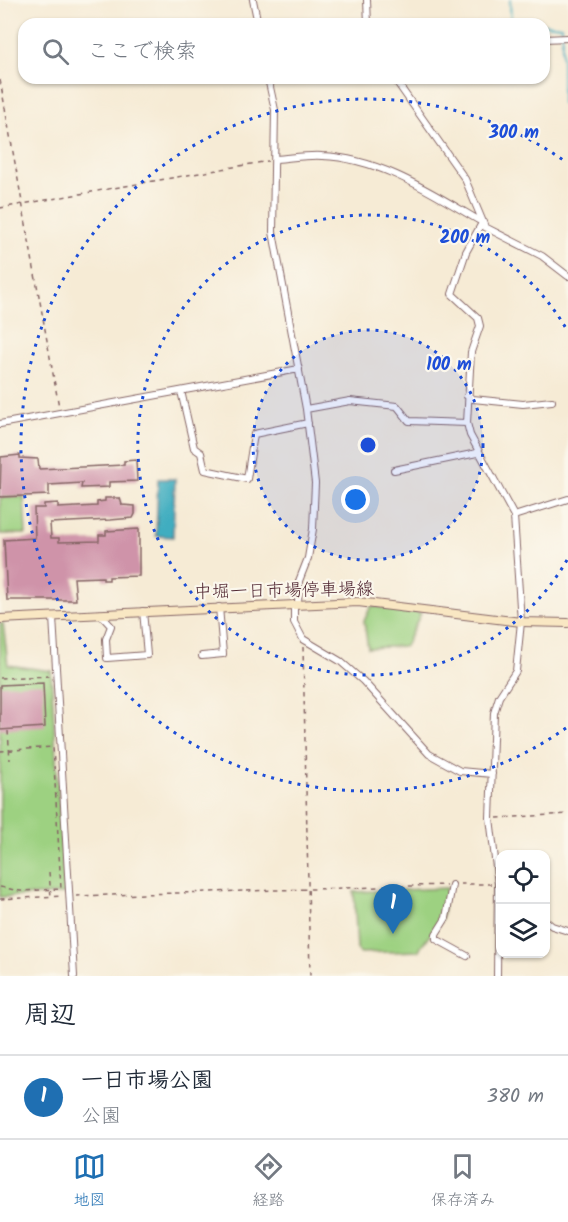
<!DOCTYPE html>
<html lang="ja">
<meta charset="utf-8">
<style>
body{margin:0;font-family:Kalam,"Klee One",sans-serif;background:#f2f2f3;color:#1f2937}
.controls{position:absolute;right:18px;bottom:18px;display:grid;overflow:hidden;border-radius:12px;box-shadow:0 2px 4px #0004}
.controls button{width:54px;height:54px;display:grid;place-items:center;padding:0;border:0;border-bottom:2px solid #e0e1e3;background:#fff;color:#1f2937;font:30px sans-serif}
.you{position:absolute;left:356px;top:500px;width:21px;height:21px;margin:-15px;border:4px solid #fff;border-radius:50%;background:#1a73e8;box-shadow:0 0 0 9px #1a73e833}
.badge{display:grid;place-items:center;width:39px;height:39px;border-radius:50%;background:#1f6fb2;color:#fff;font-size:20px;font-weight:700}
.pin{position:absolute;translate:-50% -50px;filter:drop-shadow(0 2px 3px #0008)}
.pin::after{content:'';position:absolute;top:32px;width:21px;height:18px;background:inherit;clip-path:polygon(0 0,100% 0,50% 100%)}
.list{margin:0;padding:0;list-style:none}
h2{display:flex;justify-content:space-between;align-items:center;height:78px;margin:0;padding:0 24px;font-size:26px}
h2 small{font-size:20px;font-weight:400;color:#747a83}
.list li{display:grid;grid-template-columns:39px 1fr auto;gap:18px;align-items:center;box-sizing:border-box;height:84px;padding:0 24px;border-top:2px solid #e0e1e3}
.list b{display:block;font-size:22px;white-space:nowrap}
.list p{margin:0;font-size:20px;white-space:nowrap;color:#747a83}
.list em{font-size:20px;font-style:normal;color:#747a83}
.icon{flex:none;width:33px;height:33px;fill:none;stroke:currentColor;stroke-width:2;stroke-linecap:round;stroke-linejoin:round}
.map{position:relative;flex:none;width:568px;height:976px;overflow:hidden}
.search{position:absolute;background:#fff;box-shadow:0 2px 4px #0004;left:18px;right:18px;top:18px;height:66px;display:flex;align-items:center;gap:15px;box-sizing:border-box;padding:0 21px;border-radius:18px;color:#747a83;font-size:22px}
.sheet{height:162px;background:#fff}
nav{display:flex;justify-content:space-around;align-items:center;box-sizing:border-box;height:84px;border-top:2px solid #e0e1e3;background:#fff;font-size:16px;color:#747a83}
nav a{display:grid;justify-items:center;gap:3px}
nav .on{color:#1f6fb2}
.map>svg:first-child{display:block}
.green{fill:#9dd181;stroke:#747856;stroke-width:1.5}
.water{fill:#41adc0;stroke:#466676;stroke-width:1.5}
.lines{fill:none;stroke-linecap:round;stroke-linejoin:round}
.stream{stroke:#41adc0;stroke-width:2}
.building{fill:#cf93a9}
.minor-casing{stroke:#866666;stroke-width:8}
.secondary-casing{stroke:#866666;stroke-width:10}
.path{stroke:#866666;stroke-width:1.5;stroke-dasharray:4.5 4.5;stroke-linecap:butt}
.minor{stroke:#fff;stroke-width:6}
.secondary{stroke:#f9e7c3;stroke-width:8}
.ring{fill:none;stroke:#1d4ed8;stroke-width:3;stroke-dasharray:3 6}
.labels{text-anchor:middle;stroke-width:4.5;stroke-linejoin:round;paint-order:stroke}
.street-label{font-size:18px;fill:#4a1f2b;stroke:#fbf7ec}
.centre{fill:#1d4ed8;stroke:#fbf7ec;stroke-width:3}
.ring-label{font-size:18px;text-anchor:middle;font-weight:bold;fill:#1d4ed8;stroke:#fbf7ec;stroke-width:4.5;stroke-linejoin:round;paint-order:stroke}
</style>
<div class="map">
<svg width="568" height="976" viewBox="0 0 568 976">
<rect width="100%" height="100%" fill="#fbf7ec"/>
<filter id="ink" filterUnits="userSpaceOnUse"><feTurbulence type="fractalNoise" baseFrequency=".0167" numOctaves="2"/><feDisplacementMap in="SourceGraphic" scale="12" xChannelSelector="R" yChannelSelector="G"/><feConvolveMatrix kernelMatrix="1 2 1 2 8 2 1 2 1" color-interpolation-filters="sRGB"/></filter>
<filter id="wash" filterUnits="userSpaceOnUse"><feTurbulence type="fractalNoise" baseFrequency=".008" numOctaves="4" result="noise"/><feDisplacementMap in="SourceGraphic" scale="24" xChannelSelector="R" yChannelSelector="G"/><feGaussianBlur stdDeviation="1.35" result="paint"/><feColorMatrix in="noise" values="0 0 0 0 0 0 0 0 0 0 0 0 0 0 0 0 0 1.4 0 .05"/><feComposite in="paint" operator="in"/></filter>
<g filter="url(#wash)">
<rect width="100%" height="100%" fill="#f6ebd5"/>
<path class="green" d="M24,497l2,37h-26v-36z
M371,606l50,7 -16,33 -37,2 -4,-27z
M0,623h3l5,42 43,6 13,223 -64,3z
M447,888l-5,31 -24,32 -58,2 -3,-4 -3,-57z"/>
<path class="water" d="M158,479h17l-2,58 -17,-1z"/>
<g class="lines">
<path class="stream" d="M510,0l1,24
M544,24l18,2v77l6,5"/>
</g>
<g id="blocks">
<path class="building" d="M20,455v3l18,1 1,10 85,-4v-4l12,-1 1,21 -28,1v5l-28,1 1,-5 -33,2v10l-49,2 1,-40z
M105,498h15l2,7 13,1v8l-2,4 -23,2 -60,3 1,15h8v4l40,-1v-6h7v-4l33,-2v47l-30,1v3h-6v-3l-29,1 2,22h-69l-3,-60 31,-2 -1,-30h10v-4l14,-1v5l39,-2v-4l8,-1z
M43,683l2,44 -45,3v-45z"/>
</g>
</g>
<g filter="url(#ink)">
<use href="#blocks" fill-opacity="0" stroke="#866666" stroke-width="1.5"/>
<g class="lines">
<g class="minor-casing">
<path id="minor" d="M253,0l5,24
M367,0l1,24
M544,39l24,-1
M268,78l7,32 -2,122 33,177 9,74 -2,46 -5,29 -9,23 -1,23
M394,78l71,101 20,48 57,29 26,20
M276,159c15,-1 31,-4 46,-3 58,2 110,37 158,65
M482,223l-16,29 -14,42 26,24 2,8 -9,26 -4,71 3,12 44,81 7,106 -5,49 -17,26 -5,16 -4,105 8,66 -1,92
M181,391l13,57 7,5 4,17 42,9 7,-45 54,-11
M467,396l6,3 50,5 29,-3
M306,409l44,-8 47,5 12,15 58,2
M0,424l299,-55
M394,470l83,-17
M514,516l54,-17
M294,604v18l9,17 37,22 23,20 66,73 31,17 32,3
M100,614l11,12 -5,13 1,19 40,-3 -4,-44
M53,617l21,359
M202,656l21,-2 -4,-47
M452,885l-6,33 -10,16v5l31,17
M546,921l6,5 16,5"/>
</g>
<g class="secondary-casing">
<path id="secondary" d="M0,619l358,-17 163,20 47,1"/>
</g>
<path class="path" d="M0,80l59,327
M0,208l268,-47
M303,647l7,329
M0,678l50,-2
M8,731l2,29
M0,751l53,-4
M497,818l71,-4
M49,872l2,25
M460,884h31
M0,887l20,4 41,-2 -8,-142
M76,896l370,-11
M0,899l62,-3"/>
<use href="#minor" class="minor"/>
<use href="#secondary" class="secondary"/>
</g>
</g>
<circle cx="368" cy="445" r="115" fill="#1d4ed8" fill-opacity=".12"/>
<g class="ring">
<circle cx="368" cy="445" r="115"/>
<path d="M567 560A230 230 0 1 1 567 330"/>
<path d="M566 728A346 346 0 1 1 566 162"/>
</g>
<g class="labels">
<g class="street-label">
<text transform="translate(284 590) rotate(-1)" y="6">中堀一日市場停車場線</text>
</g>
</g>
<circle cx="368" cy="445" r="9" class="centre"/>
<g class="ring-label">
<text x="514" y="138">300 m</text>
<text x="465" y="243">200 m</text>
<text x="449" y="370">100 m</text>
</g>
</svg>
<div class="controls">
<button><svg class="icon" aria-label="locate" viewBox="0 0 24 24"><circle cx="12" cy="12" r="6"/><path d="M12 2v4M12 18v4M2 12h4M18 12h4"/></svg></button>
<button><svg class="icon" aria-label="layers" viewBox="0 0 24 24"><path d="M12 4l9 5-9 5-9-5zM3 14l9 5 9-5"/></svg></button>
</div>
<div class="you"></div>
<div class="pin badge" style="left:393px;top:934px">1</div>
<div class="search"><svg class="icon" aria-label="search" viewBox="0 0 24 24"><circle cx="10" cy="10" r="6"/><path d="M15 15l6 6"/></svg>ここで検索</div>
</div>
<section class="sheet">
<h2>周辺<small></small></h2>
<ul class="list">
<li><span class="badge">1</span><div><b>一日市場公園</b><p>公園</p></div><em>380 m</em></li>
</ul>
</section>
<nav>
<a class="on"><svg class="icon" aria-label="map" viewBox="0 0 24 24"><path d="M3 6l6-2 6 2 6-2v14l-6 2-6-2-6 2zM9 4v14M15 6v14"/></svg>地図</a>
<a><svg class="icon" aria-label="directions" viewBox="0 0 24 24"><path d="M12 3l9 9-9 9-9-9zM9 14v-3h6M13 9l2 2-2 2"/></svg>経路</a>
<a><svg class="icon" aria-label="saved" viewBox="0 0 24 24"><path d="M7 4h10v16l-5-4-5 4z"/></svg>保存済み</a>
</nav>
